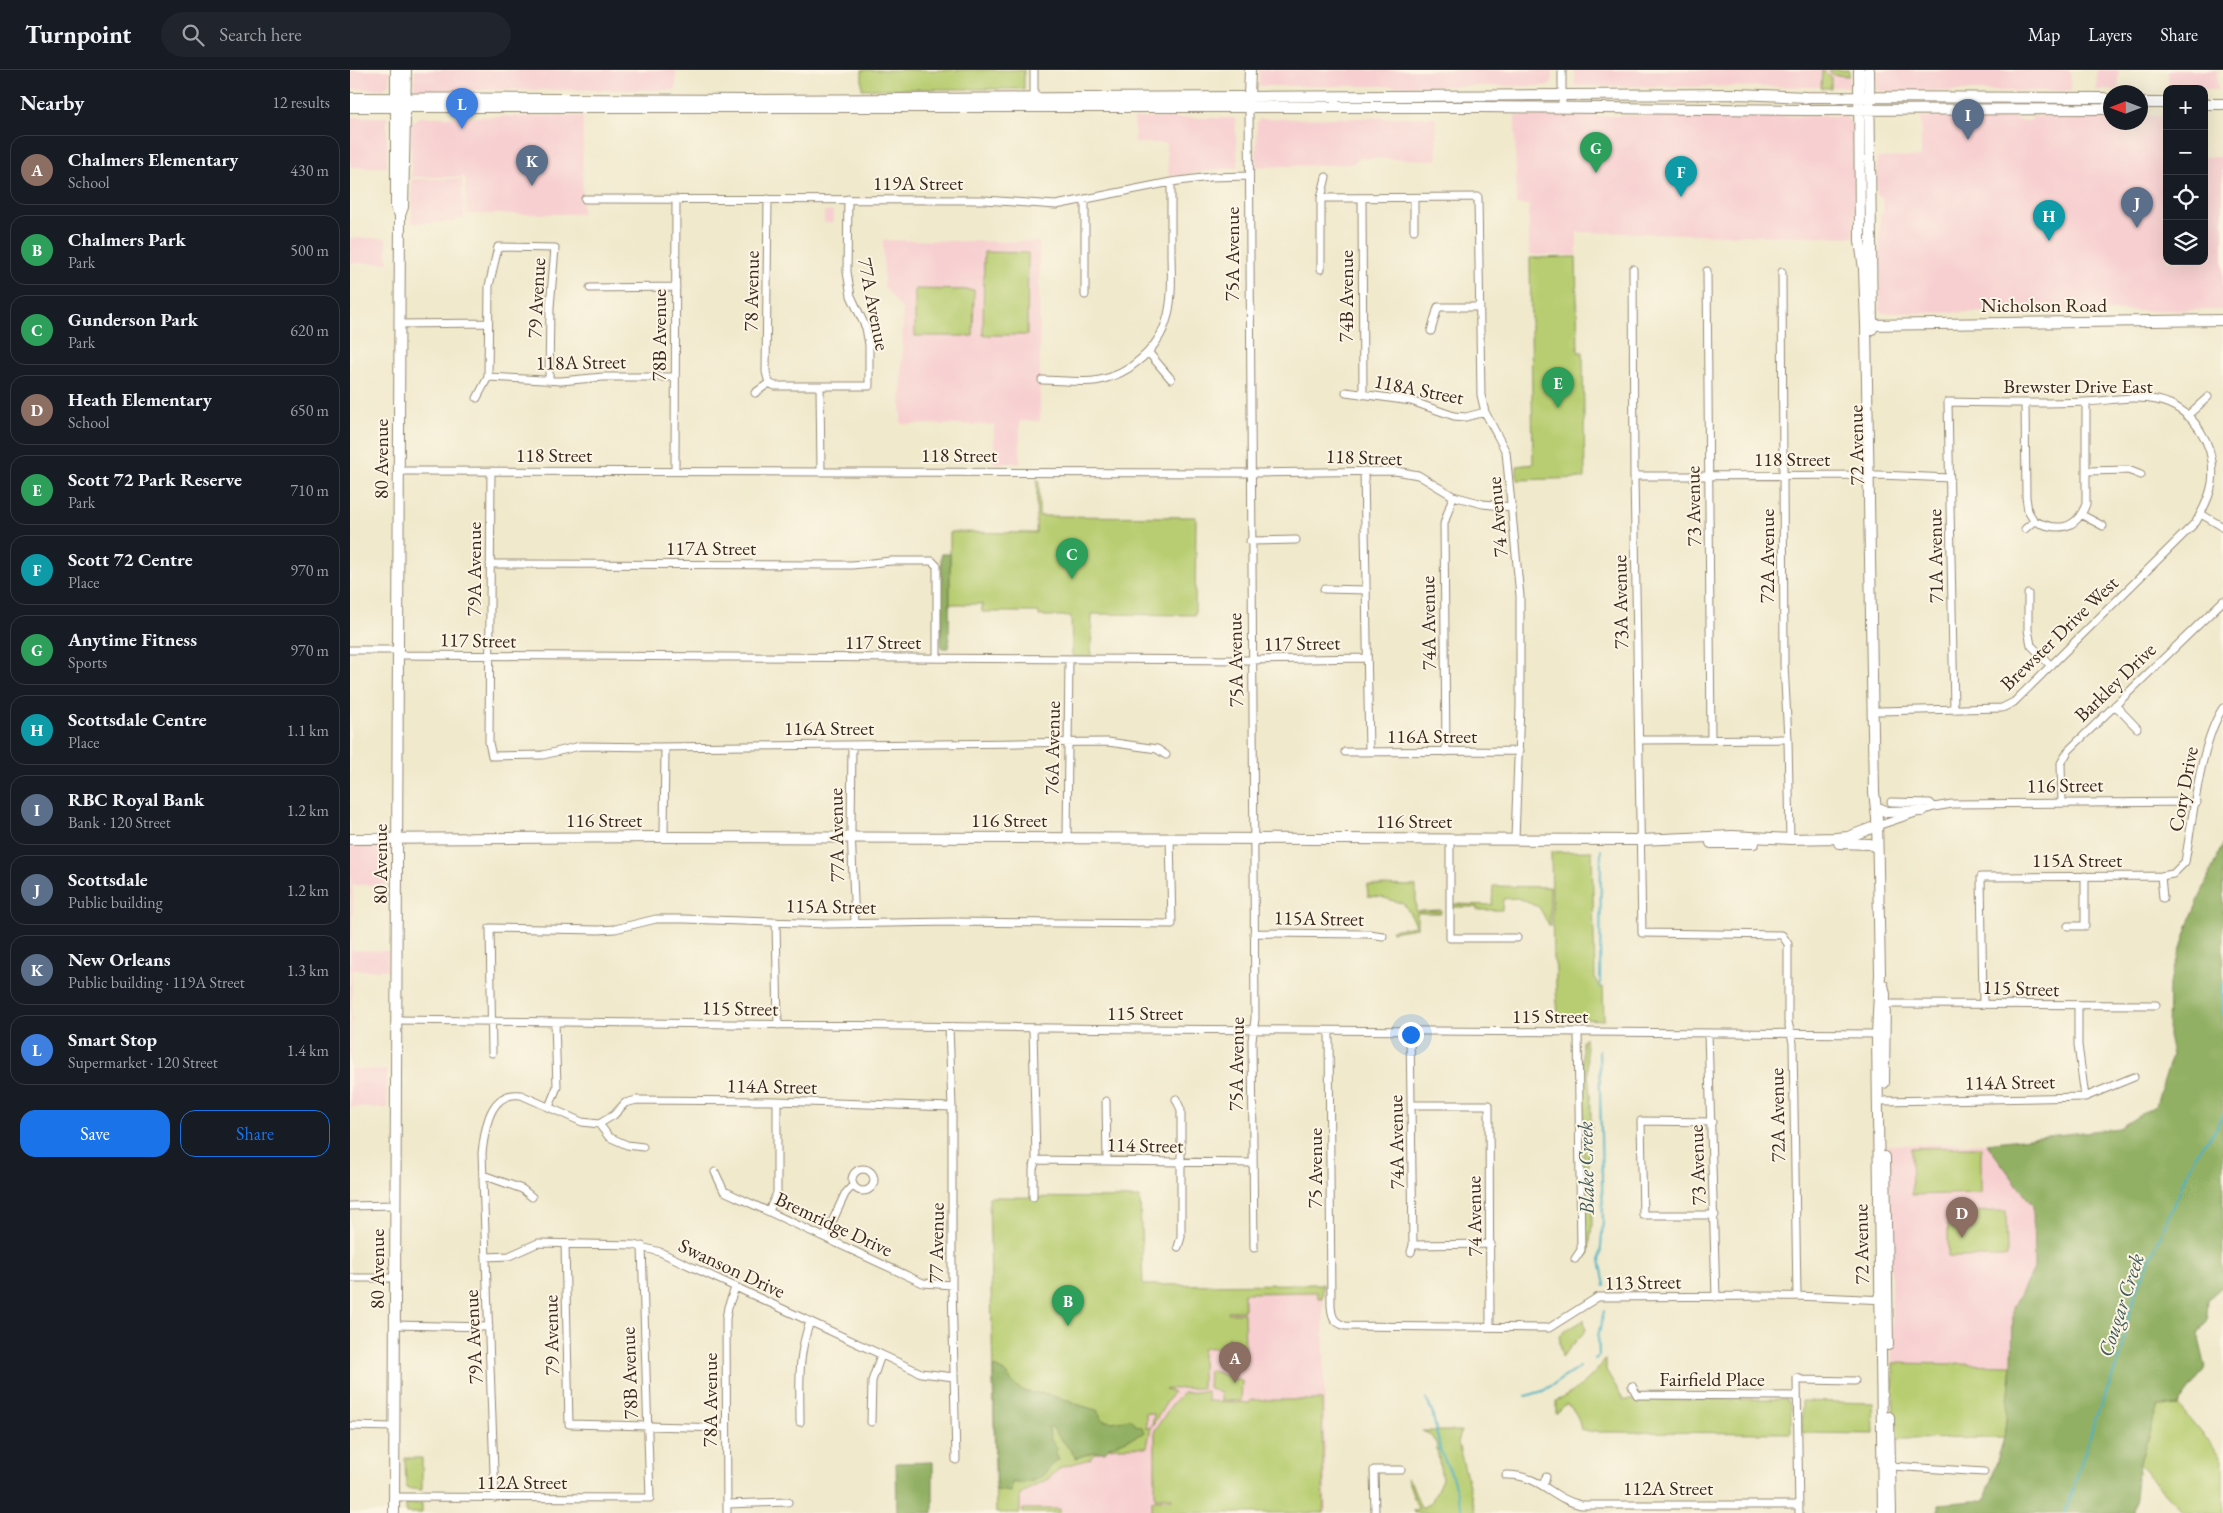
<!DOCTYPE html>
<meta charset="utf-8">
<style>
body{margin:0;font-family:"EB Garamond",serif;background:#20242c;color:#f1f3f6}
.controls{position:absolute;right:15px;top:15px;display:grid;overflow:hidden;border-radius:10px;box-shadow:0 5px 20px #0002}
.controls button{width:45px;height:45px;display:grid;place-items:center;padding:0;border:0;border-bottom:1px solid #363941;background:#171b24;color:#f1f3f6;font:25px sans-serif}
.compass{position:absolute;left:1753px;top:15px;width:45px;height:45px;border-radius:50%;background:#171b24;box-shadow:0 5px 20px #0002;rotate:270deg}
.you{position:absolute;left:1060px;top:964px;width:18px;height:18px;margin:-12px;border:4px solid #fff;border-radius:50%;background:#1a73e8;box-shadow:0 0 0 8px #1a73e833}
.badge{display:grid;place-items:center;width:32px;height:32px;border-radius:50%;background:#1a73e8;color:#fff;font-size:16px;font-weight:700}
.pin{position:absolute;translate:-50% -41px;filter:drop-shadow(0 1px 2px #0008)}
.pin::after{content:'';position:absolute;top:26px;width:18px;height:15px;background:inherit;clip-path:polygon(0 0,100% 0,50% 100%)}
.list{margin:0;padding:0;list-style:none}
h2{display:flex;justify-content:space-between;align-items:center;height:65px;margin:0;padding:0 20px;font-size:21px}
h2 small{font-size:16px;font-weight:400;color:#9ea1a6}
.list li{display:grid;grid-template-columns:32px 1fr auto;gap:15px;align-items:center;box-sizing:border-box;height:70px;margin:0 10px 10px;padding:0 10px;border:1px solid #363941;border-radius:15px}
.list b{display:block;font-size:19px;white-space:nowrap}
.list p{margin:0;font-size:16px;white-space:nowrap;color:#9ea1a6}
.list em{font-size:16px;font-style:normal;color:#9ea1a6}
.actions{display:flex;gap:10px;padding:15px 20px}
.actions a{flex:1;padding:11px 0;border:1px solid #1a73e8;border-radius:15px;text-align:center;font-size:18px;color:#1a73e8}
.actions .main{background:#1a73e8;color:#fff}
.icon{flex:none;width:28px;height:28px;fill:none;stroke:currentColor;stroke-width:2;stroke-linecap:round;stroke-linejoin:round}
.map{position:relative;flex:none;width:1873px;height:1443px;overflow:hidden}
header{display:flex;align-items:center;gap:30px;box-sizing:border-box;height:70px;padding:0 25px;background:#171b24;border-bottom:1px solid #363941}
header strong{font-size:24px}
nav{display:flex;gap:28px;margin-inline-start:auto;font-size:18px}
.search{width:350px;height:45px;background:#20242c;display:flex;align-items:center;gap:12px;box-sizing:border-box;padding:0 18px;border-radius:28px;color:#9ea1a6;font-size:19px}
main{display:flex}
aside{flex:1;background:#171b24}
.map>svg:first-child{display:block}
.built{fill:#f7cfd0}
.green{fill:#b8cd71;stroke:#7a7c48}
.forest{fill:#92b063;stroke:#666d40}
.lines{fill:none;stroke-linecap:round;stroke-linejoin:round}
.stream{stroke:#46b2c4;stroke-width:2}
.street-casing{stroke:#968a75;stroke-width:9}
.secondary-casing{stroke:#968a75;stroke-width:12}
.street{stroke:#fff;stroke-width:7}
.secondary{stroke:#fff;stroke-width:10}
.labels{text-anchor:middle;stroke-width:4;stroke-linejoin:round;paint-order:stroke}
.street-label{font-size:20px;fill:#3b2a1e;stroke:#fcf5e5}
.water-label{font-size:21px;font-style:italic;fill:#3f5a58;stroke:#fcf5e5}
</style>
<header>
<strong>Turnpoint</strong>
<div class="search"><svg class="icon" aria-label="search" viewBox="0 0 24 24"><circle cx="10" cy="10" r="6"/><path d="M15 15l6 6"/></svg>Search here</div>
<nav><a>Map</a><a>Layers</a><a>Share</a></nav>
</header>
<main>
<aside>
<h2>Nearby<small>12 results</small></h2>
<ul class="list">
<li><span class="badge" style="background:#8d6e63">A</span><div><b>Chalmers Elementary</b><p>School</p></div><em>430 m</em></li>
<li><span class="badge" style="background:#2e9e5b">B</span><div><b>Chalmers Park</b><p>Park</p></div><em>500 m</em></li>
<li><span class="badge" style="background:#2e9e5b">C</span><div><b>Gunderson Park</b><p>Park</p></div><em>620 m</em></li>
<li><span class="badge" style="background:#8d6e63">D</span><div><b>Heath Elementary</b><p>School</p></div><em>650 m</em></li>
<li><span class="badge" style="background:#2e9e5b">E</span><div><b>Scott 72 Park Reserve</b><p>Park</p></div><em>710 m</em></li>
<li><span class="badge" style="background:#0f9aa8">F</span><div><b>Scott 72 Centre</b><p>Place</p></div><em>970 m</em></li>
<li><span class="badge" style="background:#2e9e5b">G</span><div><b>Anytime Fitness</b><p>Sports</p></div><em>970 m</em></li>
<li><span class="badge" style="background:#0f9aa8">H</span><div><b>Scottsdale Centre</b><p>Place</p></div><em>1.1 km</em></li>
<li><span class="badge" style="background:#5c6f8a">I</span><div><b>RBC Royal Bank</b><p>Bank · 120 Street</p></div><em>1.2 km</em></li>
<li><span class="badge" style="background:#5c6f8a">J</span><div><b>Scottsdale</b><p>Public building</p></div><em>1.2 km</em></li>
<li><span class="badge" style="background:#5c6f8a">K</span><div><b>New Orleans</b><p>Public building · 119A Street</p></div><em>1.3 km</em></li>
<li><span class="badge" style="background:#3f7fe0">L</span><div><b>Smart Stop</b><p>Supermarket · 120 Street</p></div><em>1.4 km</em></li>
</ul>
<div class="actions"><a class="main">Save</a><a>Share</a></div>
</aside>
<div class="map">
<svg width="1873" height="1443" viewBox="0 0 1873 1443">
<rect width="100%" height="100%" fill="#fcf5e5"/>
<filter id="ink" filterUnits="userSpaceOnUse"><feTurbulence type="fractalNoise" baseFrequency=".02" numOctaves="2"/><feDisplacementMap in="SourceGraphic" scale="10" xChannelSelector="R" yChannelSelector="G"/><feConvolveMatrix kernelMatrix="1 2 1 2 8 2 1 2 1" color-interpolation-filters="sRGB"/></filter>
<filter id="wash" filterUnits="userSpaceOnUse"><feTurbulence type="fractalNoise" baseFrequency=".0096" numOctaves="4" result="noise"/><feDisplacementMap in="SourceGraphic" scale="20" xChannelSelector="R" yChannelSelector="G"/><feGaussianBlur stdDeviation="1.12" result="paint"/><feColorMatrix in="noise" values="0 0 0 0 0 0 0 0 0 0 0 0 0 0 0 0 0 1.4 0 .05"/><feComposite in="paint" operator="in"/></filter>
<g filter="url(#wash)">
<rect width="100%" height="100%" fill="#f0e9cc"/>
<path class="built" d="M0,0h40l-1,13 -5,6h-34z
M65,0h261v20h-257l-5,-3z
M909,0h293v12l-2,4h-291z
M1225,0h274v17l-274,-1z
M1526,0h194l1,21h-191l-4,-4z
M1747,0h22v20h-23z
M1818,0h49l1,20 -50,-1z
M233,46l-1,98h-116l-1,-37h-54v-54l8,-6z
M1165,46h330l8,10 2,111 -278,-5v23h-48v-50h-13z
M1684,46h76v6h30l1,-6h26v145h37v-104h19v153l-340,3 -3,-3v-95l3,-2v-14l-6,-4v-37l44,-1v-40h93l2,3 13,1z
M0,47h37v50h-37z
M1086,47l1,43 -76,-2 -10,6 -95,3 1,-45 3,-3z
M784,48h101l3,49 -69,10 -3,-34h-31z
M62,109h50l2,39 -7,1 -2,3 -43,1z
M474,141h9v12h-9z
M0,168h36l2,25h-38z
M533,170l156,2 1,179h-20v42h-26v-38l-93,-1 2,-113 -19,-25z
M0,776h38l-1,39h-34l-1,65 36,1 -1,19h-35l-1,99 36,1v38l-37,-1z
M1636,1073l47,63 1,63 -21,38 -1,58 -119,-2 -5,-218z
M973,1214l3,229h-330v-21l146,-207z"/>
<path class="green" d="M512,0h162v19h-162z
M1472,0l9,7v11h-10z
M1479,0h20v6l-16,-1z
M634,182l44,1 -1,82h-44z
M1226,187l2,95h5l2,126 -68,2v-14l16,-2 -3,-206z
M565,219l59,1 -1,46h-58z
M687,410h2v36l157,1 -1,98 -103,-1 -1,43 -19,-1 -1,-40h-32v-4h-57v-8h-32v-72l86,1z
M1242,781l3,128 5,8h3l1,33 -46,-2c0,-10 -2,-21 -2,-32 -1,-10 2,-18 -3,-27l-2,-107z
M1017,815l49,1v25l25,-1v3h-24v15l-25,4 -1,-2 24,-4v-4l-11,-18 -23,-7 -13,-1z
M1143,816l57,1v40l-11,-20 -22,-9 -14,1 -1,11h-25v-3h-26v-3l41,1z
M1235,967l6,69v27l-3,17v21l4,17v38l-4,29 -3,2 -1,-5 -2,-210z
M1631,1077v46l-69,2 -1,-47z
M639,1127l151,1 3,87 180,-1 -1,14h-4l-1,-6 -73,1v18h-16v2h16l1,34h-16l-1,-11v11l-23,1 -3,2v38l-37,1 8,3 -21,34 2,-12 -8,-1v15l5,-1 -4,20c-16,0 -49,-3 -57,12l-29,8 -13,12 -28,15v19h-24z
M1656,1141l1,46h-59v-45z
M1234,1250l2,10 -24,27 -3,-22z
M1256,1289v11l18,30 162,-1 5,7v27l-198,-1 -12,-3c-3,-11 -5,-19 -15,-25l-10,10v-13c22,-10 35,-23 50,-42z
M1543,1293l119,2 -8,73 -110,1z
M859,1300l33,11 -1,20 -20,-1v-7l-13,-5z
M857,1321v10l43,2 1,-3h71l2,113h-172v-13l20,-1v-2h-17v-67l18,-27 10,-10z
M1452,1331l71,2 1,31 -72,-1z
M1828,1335l45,53v55h-39l-45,-48 19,-59z
M1072,1361h39l-3,12 18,70h-62l-1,-3 5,-1 -11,-31 4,4 10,26 10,-5 11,-24 -6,-36 -7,-9z
M55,1388h17v32l-16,-2z
M72,1433v10h-16v-9z
M673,1439h37v4h-37z"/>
<path class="forest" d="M591,484h9l-1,94h-8z
M1873,773v443l-15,13 -1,20 -9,16 8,32 -28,38 -20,1 -19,59 -6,48h-194v-9l46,-4 19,-62 8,-73 1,-58 21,-38 -1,-63 -47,-63 133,-15 37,-23 16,-50 -4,-19 1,-52 22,-66z
M643,1297c15,2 17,17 29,23 8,4 18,2 27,5 17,4 30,11 48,15l6,10 8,2 21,-3 4,6 6,2 2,6 -35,14 -4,5h-11l-18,6c-7,-11 -18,-21 -25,-32l-2,1 1,11 8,11 -3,2 4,8 -7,5c-6,13 -26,23 -40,18l-1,10 -15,-2z
M583,1392v51h-36l-1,-50z"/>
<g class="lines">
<path class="stream" d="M1873,913v32
M1250,917l1,-137
M1249,980l4,171 -3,38 5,27
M1245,1289l4,-3 -1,-20 6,-25
M1176,1326l17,-5 37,-24
M1076,1329l6,12 9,42 10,20 12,40
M1715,1443l31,-96 26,-64 4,-29 9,-30 60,-139 22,-27 6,-13"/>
</g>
</g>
<g filter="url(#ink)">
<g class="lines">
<g class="street-casing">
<path id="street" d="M1212,0v37
M684,32v-32
M899,34l6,915 -3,21 2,208
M971,128l157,-1 3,198 4,17 21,40 14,144v111l-5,132
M1012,128l1,197
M235,129l399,1 72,5 115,-23 39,-5 39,-1
M418,129l-2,173 3,11
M735,129v96
M1064,160v-32
M971,199v-71l5,-21
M1283,199l1,207 8,457 140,2 6,9v78l5,21 4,253
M1357,201l4,469
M1432,202l2,392 4,75 2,100
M240,218l86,-1
M49,254l89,-1
M1081,261l7,-24h42
M799,283l22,26
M138,307l73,4 42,-4h72
M692,310c18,0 40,4 58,0 13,-3 27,-9 37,-18 37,-29 35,-64 34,-107 0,-24 0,-48 0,-73
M419,313l6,3h94v-41l-3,-17 -15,-32 -4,-24 1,-73
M470,316l1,85
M996,322l65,9 43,15 12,1 19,-5
M405,323l14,-10
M127,328l11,-21 1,-91 9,-39 57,1 -5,59 -1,74
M1675,333l1,94 2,14 6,10c23,10 42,10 52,-17v-102
M1837,346l21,-19
M49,401l856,2 141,-2 22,4 35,21 30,8 29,3
M141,401l-2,272 3,13 51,-1 37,-9 78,1 450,-5 49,7 9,6
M325,401l1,-272
M1014,401l5,281
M1737,401l41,-1 13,5
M1284,406l245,-1 71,3
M1851,444l22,13
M1732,445l21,11
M1675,459l9,-8
M900,471l46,-1
M140,494l362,1 39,-4h41l5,5v92
M974,519l42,1
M1678,524v36l3,15 20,21
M0,580h48
M48,585l848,5 121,-2
M1765,635l22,23
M1529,641l123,-3 12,-6 182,-180c7,-12 14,-25 16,-39 5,-37 -18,-75 -55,-83 -23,-5 -49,1 -72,2 -46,2 -91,1 -137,0l6,308
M1289,670l149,-1
M502,675l-1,85 4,94
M995,682l174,-1
M1096,682l-2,-228 9,-28
M1541,732l39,1 4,4
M1712,732l-1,-39 8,-13 154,-149
M1527,756l57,-19 18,-3 245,-2
M314,767l1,-90
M717,768l2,-179
M1100,769v99h67
M1811,806l2,22
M426,852l2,103
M1718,856h17v-50
M904,863l115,1 14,2
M1633,933l-2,-126 180,-1 12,-2 12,-12c8,-43 15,-120 38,-154
M1535,934l271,1
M1728,936v39l7,52
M46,950l743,9 738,5 2,3
M599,957l3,80v178l4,175
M683,958l3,132 -3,9v28
M979,961l2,275c1,12 3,16 14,20l204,2 49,-31 199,-1 88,4
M1060,961l3,214 -2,7
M1358,963l8,264
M142,983l-2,-125 109,2 16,-1 41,-10h28l143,5 126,-2 219,2 -2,-86
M826,1029l5,11v127l-3,10
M756,1031l1,60
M1534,1031l201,-4 49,-20
M1062,1035h77l1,222
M199,1037l8,-20 -2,-65
M1362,1052l-71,-1 2,94h72
M249,1054l15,-9 11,-12 12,-3 140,1 175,6
M686,1090l217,3
M502 1110a11 11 0 1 1 22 0a11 11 0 1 1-22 0Z
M365,1102l9,19 199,92 29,2
M133,1105l39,14 10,8
M0,1136l45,-1
M419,1141l8,-18v-92
M475,1167l20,-43 8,-9
M215,1174l4,180 157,4
M1063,1175l78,-1
M136,1187l23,-1 29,-13 96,2 26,7 261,121 33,4
M1225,1189l6,-9 -3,-218
M0,1208h45
M44,1255l95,2
M1282,1316l5,9 160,1
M450,1352c0,-35 -3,-66 10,-100
M521,1352l1,-41 9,-26
M0,1356l44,1
M1541,1396l93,6
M1156,1405c36,0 44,23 75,30h218
M1193,1415l3,-8
M45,1427l255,1 -8,-252
M145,1428l-13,-345c3,-24 7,-62 39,-58l61,27 17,2 10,13 18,8 16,2
M377,1434l61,-2
M377,1443l-1,-194 2,-12 7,-19
M1025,1443l-1,-43h27
M1449,1443l-2,-135 5,2 53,1"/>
</g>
<g class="secondary-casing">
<path id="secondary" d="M46,0v137l4,8
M1509,0l1,171 4,28 2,56 8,467 3,26 3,156 -3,60 6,479
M1519,0l3,259
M899,26l1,-26
M0,28l398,2 990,-6 68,3 298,1 6,3
M1790,33h27
M1854,34h19
M0,37h1129l332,3 293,-1 6,-3
M1517,255l356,-5
M1531,739l6,3 35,-1
M0,769l314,-2 976,3 92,-4 58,3 46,-1 12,-1 29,-11
M1361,773h43
M1489,773l31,1 7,4
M1533,915l2,9 -1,89
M1535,1087l3,188
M1539,1347l2,96
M44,1443l6,-1298 3,-8 3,-137"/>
</g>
<use href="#street" class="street"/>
<use href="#secondary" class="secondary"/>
</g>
</g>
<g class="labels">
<g class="street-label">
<text x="568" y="120">119A Street</text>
<text transform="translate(882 184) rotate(-90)" y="7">75A Avenue</text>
<text transform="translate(401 221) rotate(-89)" y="7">78 Avenue</text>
<text transform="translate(996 226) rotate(-90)" y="7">74B Avenue</text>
<text transform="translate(186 228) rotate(-87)" y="7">79 Avenue</text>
<text transform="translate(524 234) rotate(79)" y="7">77A Avenue</text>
<text x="1694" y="242">Nicholson Road</text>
<text transform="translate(309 265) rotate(-90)" y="7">78B Avenue</text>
<text transform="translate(231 292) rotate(-1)" y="7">118A Street</text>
<text x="1728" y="323">Brewster Drive East</text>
<text transform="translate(1069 319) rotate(11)" y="7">118A Street</text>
<text transform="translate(1506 375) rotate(-91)" y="7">72 Avenue</text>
<text x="204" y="392">118 Street</text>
<text x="609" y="392">118 Street</text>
<text transform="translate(1014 387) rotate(2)" y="7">118 Street</text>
<text transform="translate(31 389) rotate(-90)" y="7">80 Avenue</text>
<text x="1442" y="396">118 Street</text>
<text transform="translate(1343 436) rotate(-91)" y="7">73 Avenue</text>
<text transform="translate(1147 447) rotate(-95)" y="7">74 Avenue</text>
<text x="361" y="485">117A Street</text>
<text transform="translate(1417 486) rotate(-90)" y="7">72A Avenue</text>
<text transform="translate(1585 486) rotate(-91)" y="7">71A Avenue</text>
<text transform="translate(124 499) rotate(-90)" y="7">79A Avenue</text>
<text transform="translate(1270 532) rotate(-91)" y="7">73A Avenue</text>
<text transform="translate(1078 553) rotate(-91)" y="7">74A Avenue</text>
<text transform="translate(1709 563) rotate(-44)" y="7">Brewster Drive West</text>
<text transform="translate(128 570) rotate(1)" y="7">117 Street</text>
<text x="533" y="579">117 Street</text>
<text transform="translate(952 573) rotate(-1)" y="7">117 Street</text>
<text transform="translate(885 590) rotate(-91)" y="7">75A Avenue</text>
<text transform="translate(1765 612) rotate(-44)" y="7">Barkley Drive</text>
<text x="479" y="665">116A Street</text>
<text x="1082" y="673">116A Street</text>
<text transform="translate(702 678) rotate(-89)" y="7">76A Avenue</text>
<text transform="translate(1715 715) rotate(-1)" y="7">116 Street</text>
<text transform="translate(1833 719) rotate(-79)" y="7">Cory Drive</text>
<text x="254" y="757">116 Street</text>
<text x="659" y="757">116 Street</text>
<text x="1064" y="758">116 Street</text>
<text transform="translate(486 765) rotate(-91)" y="7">77A Avenue</text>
<text x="1727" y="797">115A Street</text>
<text transform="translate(30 794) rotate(-90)" y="7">80 Avenue</text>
<text transform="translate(481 836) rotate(1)" y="7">115A Street</text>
<text transform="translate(969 848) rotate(1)" y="7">115A Street</text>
<text transform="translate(1671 918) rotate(2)" y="7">115 Street</text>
<text transform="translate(390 938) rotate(1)" y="7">115 Street</text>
<text x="795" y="950">115 Street</text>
<text x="1200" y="953">115 Street</text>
<text transform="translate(886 994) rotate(-89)" y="7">75A Avenue</text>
<text transform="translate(1660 1012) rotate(-1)" y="7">114A Street</text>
<text transform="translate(422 1016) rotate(1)" y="7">114A Street</text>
<text transform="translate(1427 1045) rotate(-91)" y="7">72A Avenue</text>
<text transform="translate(1046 1072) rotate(-91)" y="7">74A Avenue</text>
<text transform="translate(795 1075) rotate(1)" y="7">114 Street</text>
<text transform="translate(1347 1095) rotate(-92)" y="7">73 Avenue</text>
<text transform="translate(965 1098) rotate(-90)" y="7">75 Avenue</text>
<text transform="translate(1124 1146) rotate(-91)" y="7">74 Avenue</text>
<text transform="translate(484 1154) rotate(25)" y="7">Bremridge Drive</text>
<text transform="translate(586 1173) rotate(-89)" y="7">77 Avenue</text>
<text transform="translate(1511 1174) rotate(-91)" y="7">72 Avenue</text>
<text transform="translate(382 1198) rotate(25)" y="7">Swanson Drive</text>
<text transform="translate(27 1199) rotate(-90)" y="7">80 Avenue</text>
<text transform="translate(1293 1212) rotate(-1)" y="7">113 Street</text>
<text transform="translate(201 1265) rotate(-91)" y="7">79 Avenue</text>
<text transform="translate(123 1267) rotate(-93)" y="7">79A Avenue</text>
<text transform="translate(279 1303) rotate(-92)" y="7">78B Avenue</text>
<text x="1362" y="1316">Fairfield Place</text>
<text transform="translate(360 1330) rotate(-90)" y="7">78A Avenue</text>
<text x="172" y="1419">112A Street</text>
<text x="1318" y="1425">112A Street</text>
</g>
<g class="water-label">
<text transform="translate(1236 1098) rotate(-91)" y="7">Blake Creek</text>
<text transform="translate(1771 1235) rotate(-72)" y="7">Cougar Creek</text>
</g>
</g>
</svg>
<div class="controls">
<button>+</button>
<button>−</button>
<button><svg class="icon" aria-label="locate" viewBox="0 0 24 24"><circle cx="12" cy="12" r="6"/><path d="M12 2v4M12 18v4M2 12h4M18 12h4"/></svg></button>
<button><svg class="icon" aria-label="layers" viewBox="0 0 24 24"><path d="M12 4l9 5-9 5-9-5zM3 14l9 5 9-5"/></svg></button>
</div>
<svg class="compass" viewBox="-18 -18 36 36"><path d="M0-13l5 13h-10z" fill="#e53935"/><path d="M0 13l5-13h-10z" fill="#9ea1a6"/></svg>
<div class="you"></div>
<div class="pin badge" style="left:885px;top:1313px;background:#8d6e63">A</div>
<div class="pin badge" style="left:718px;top:1256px;background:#2e9e5b">B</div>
<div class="pin badge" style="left:722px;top:509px;background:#2e9e5b">C</div>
<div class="pin badge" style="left:1612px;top:1168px;background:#8d6e63">D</div>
<div class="pin badge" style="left:1208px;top:338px;background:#2e9e5b">E</div>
<div class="pin badge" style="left:1331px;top:127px;background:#0f9aa8">F</div>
<div class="pin badge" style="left:1246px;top:103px;background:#2e9e5b">G</div>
<div class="pin badge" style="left:1699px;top:171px;background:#0f9aa8">H</div>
<div class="pin badge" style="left:1618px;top:70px;background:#5c6f8a">I</div>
<div class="pin badge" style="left:1787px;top:158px;background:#5c6f8a">J</div>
<div class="pin badge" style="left:182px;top:116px;background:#5c6f8a">K</div>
<div class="pin badge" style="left:112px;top:59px;background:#3f7fe0">L</div>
</div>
</main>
